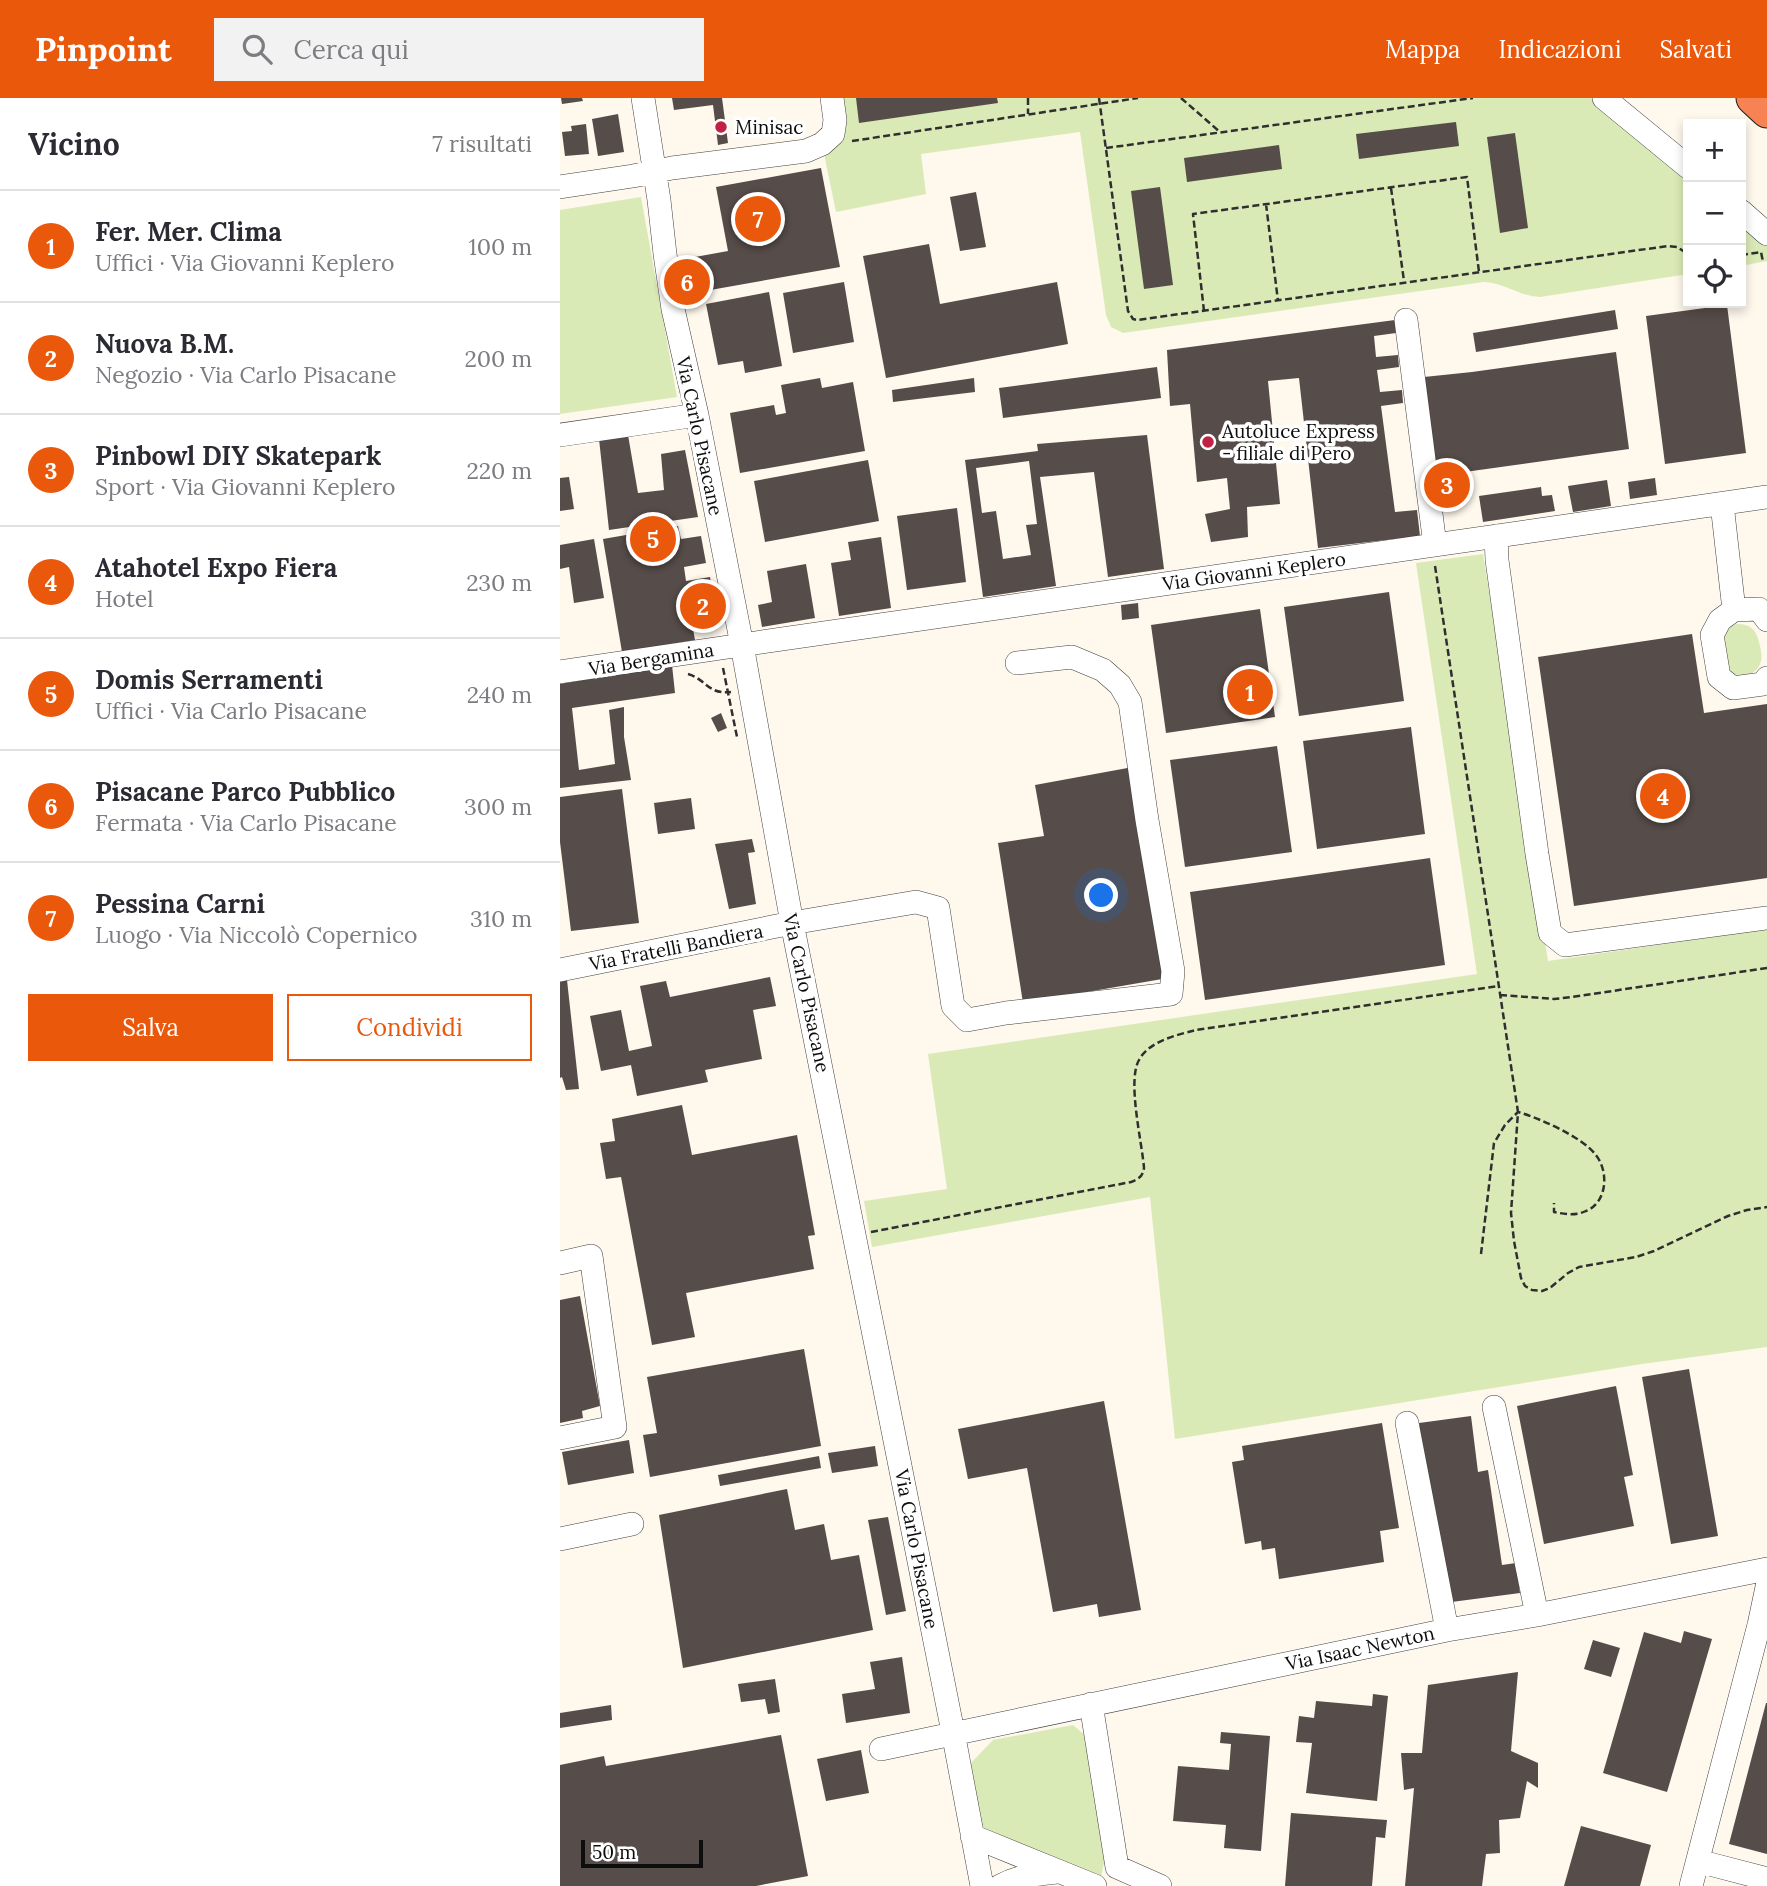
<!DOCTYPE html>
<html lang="it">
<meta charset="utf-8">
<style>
body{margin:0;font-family:Lora,serif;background:#f2f2f3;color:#2b2b33}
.controls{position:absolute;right:21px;top:21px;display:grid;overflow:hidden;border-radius:0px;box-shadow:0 4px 10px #0003}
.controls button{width:63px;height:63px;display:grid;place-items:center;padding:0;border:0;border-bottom:2px solid #e1e1e2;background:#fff;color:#2b2b33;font:35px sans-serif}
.scale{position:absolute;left:21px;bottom:18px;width:122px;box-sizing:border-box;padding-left:7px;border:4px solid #0d0d0d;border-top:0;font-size:19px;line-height:24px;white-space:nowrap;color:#0d0d0d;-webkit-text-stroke:5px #fff;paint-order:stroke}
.you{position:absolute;left:542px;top:798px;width:24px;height:24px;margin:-18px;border:5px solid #fff;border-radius:50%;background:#1a73e8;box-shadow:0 0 0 10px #1a73e833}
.badge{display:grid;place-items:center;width:46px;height:46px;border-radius:50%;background:#ea580c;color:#fff;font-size:23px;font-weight:700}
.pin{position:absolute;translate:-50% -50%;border:4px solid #fff;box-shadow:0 2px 7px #0006}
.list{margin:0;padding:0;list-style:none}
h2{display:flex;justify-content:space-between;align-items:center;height:91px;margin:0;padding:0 28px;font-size:30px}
h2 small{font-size:23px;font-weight:400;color:#7c7c81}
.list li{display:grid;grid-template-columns:46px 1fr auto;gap:21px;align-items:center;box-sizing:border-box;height:112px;padding:0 28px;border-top:2px solid #e1e1e2}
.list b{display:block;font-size:26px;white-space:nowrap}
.list p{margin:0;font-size:23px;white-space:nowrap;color:#7c7c81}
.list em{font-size:23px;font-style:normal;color:#7c7c81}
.actions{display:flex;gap:14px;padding:21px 28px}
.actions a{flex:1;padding:16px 0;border:2px solid #ea580c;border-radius:0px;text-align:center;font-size:24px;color:#ea580c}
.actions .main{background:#ea580c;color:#fff}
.icon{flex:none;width:38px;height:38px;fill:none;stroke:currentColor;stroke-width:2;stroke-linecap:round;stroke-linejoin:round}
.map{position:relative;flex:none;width:1207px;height:1788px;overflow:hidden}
header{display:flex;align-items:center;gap:42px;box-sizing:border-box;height:98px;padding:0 35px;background:#ea580c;color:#fff}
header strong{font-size:33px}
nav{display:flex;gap:38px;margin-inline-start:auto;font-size:24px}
.search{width:490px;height:63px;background:#f2f2f3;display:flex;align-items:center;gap:18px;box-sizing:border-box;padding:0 24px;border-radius:0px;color:#7c7c81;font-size:26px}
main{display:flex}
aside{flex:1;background:#fff}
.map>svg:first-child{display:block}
.green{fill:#daeab6}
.building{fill:#564c49;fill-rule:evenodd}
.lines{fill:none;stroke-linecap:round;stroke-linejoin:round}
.minor-casing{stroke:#404040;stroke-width:24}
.highway-casing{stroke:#1e1e1e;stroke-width:35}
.path{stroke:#2f2f2f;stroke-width:2.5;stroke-dasharray:7 3.5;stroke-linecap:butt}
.minor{stroke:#fff;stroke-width:23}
.highway{stroke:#f78253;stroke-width:33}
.poi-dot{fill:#bf2245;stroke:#fff;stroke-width:2.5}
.labels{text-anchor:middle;stroke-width:7;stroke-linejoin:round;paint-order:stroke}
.poi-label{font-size:19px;fill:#0d0d0d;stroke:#fff;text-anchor:start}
.street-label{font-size:19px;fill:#0d0d0d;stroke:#fff}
</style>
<header>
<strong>Pinpoint</strong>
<div class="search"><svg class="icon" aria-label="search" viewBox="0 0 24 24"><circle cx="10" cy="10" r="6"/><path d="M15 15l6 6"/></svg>Cerca qui</div>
<nav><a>Mappa</a><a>Indicazioni</a><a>Salvati</a></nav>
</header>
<main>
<aside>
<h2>Vicino<small>7 risultati</small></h2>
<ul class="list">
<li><span class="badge">1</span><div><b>Fer. Mer. Clima</b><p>Uffici · Via Giovanni Keplero</p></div><em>100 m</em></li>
<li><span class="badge">2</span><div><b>Nuova B.M.</b><p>Negozio · Via Carlo Pisacane</p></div><em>200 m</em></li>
<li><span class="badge">3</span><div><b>Pinbowl DIY Skatepark</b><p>Sport · Via Giovanni Keplero</p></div><em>220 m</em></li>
<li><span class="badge">4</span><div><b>Atahotel Expo Fiera</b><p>Hotel</p></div><em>230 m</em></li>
<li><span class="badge">5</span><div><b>Domis Serramenti</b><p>Uffici · Via Carlo Pisacane</p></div><em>240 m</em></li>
<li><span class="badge">6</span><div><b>Pisacane Parco Pubblico</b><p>Fermata · Via Carlo Pisacane</p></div><em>300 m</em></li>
<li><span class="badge">7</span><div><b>Pessina Carni</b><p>Luogo · Via Niccolò Copernico</p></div><em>310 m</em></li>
</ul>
<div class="actions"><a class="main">Salva</a><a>Condividi</a></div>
</aside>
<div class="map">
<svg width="1207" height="1788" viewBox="0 0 1207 1788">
<rect width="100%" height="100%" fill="#fff8ed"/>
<path class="green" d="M272,0h772l84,69v107l-148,23c-22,-1 -35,-14 -56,-15l-361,51 -12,-6 -5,-12 -26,-183 -159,22 5,40 -90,18 -14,-68z
M81,99l36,200 -117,17v-204z
M1181,113l26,23v27l-26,5z
M923,456l65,407 219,-32v418l-125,17 -467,75 -25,-242 -278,50 -8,-46 83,-12 -19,-135 549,-80 -61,-411z
M1177,526c13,0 19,5 22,18 2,8 4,15 1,22 -6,14 -23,14 -34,6l-3,-39 6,-5z
M513,1627l13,11 20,117 -6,29 -113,-48 -7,-11 -10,-59 23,-24z"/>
<path class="building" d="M1,0h21l1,3 -21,3z
M112,0h50l6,45 -10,2 -5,-40 -39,5z
M296,0h141l1,5 -139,20z
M58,16l6,38 -26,4 -6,-37z
M896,24l3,24 -100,13 -3,-25z
M26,26l3,30 -24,2 -3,-24 10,-1 -1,-5z
M955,35l13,95 -28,5 -13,-96z
M719,47l3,24 -95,13 -3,-24z
M261,70l19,99 -141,25 -7,-15 3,-20 33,-6 -12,-64z
M600,89l13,98 -29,4 -13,-98z
M416,94l10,55 -26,4 -10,-54z
M369,146l11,60 117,-22 11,62 -182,34 -23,-122z
M284,184l10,60 -61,11 -10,-60z
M209,194l13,74 -37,7 -2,-12 -25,4 -12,-61z
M1167,207l19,148 -81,11 -19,-148z
M1055,212l3,19 -142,23 -3,-19z
M835,222l1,13 -22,3 2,21 22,-2 1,12 -22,3 3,22 22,-2 1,13 -22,3 14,106 22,-2 3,26 -102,12 -19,-170 -31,3 12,123 -33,3 1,30 -37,5 -6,-28 25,-5 -3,-31 -30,4 -7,-78 -20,2 -3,-56z
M1056,254l13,97 -193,27 -12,-99 48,-5z
M597,269l4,31 -158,20 -4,-30z
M260,280l2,10 31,-6 12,69 -125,22 -10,-60 44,-8 2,10 10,-2 -5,-28z
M414,280l1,14 -82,10 -1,-12z
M68,337l10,58 26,-3 -3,-36 24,-4 13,67 -89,13 -10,-91z
M587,337l17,134 -56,8 -14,-105 -54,5 16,109 -73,11 -18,-137 73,-9 -1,-7zM469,363l8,63 -11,1 5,30 -28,4 -7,-48 -14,2 -6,-45z
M308,362l11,61 -114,21 -11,-61z
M9,379l5,32 -14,2v-33z
M1095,380l2,17 -27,4 -2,-17z
M1047,382l4,26 -38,6 -5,-26z
M981,389l1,9 10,-1 3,16 -72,11 -4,-26z
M397,410l9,74 -59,8 -10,-74z
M118,428l3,13 20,-3 5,27 -22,4 2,14 24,-4 7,42 -25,4 3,17 -73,12 -19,-113z
M321,439l10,71 -52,8 -8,-53 20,-3 -3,-18z
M34,441l10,59 -30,5 -5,-36 -9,2v-24z
M246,466l9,54 -53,9 -4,-22 14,-3 -5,-31z
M829,494l15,109 -105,15 -15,-109z
M578,505l1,15 -17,2 -1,-15z
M700,511l15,108 -109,16 -15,-108z
M1132,536l12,79 63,-9v174l-193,28 -36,-249z
M112,567l3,28 -103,15 7,62 36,-6 -6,-54 15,-3v30l7,43 -71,8v-104z
M161,615l6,15 -9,4 -7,-14z
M851,629l14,107 -108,15 -14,-108z
M717,648l15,106 -107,15 -15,-107z
M573,669l35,211 -145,25 -25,-160 46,-7 -9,-51z
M62,691l17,134 -68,8 -11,-89v-45z
M131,700l4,31 -37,5 -4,-31z
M192,741l3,13 -7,1 8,51 -27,5 -14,-65z
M870,760l15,107 -240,35 -15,-108z
M210,879l6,29 -23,4 9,49 -57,11 3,12 -71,14 -6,-31 -30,6 -11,-55 31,-6 8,41 23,-5 -12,-60 26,-5 4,16z
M7,882l12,109 -13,1 -4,-13 -2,1v-96z
M122,1007l10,50 105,-20 18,100 -7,1 6,33 -128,24 9,44 -43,8 -31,-168 -15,2 -6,-36 15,-2 -3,-22z
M20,1198l20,110 -18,5 1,7 -23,5v-123z
M244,1251l17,97 -171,31 -7,-42 14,-2 -10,-56z
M1129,1271l29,167 -47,8 -29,-167z
M1056,1288l17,89 -9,2 10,49 -90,18 -27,-138z
M544,1303l37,209 -42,7 -2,-13 -44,8 -26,-144 -59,11 -10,-50z
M911,1318l7,56 10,-2 14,95 14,-2 4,30 -76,10 -25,-180z
M822,1325l17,105 -19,3 4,31 -105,17 -4,-31 -13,2 -1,-9 -16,3 -13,-82 12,-2 -2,-14z
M69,1342l5,33 -66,12 -6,-33z
M315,1348l3,20 -46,7 -4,-20z
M259,1358l2,12 -101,18 -2,-11z
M227,1391l8,41 29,-6 7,36 28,-5 14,75 -190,38 -24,-153z
M328,1419l18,94 -20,4 -18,-95z
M1124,1533l28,8 -45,153 -64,-19 41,-141 37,11z
M1033,1542l27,8 -9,29 -27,-8z
M342,1559l8,56 -64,10 -4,-29 33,-5 -5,-27z
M958,1574l-7,79 27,12v25l-11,-7 -7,37 -21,2 1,33 -14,1 -4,32h-77l9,-98 -10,2 -3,-37h21l6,-68z
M215,1581l5,33 -12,2 -3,-15 -24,3 -3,-18z
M813,1596l15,2 -11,105 -71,-8 6,-50 -16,-1 3,-26 15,2 2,-17 56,5z
M1206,1605h1v151l-38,-10z
M51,1607l1,15 -52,8v-15z
M661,1634l49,4 -9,115 -37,-3 2,-23 -53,-4 5,-55 51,4 2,-26 -11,-1z
M221,1637l27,141 -52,10h-196v-121l44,-9 2,10z
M301,1652l8,43 -43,8 -9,-42z
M731,1715l96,7 -2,18 -9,-1 -4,49h-87z
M1021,1728l70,19 -11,41h-76z"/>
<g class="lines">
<g class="minor-casing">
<path id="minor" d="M83,0l16,102 6,54 8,55 24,106 45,230 50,278 161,809 29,154
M1044,0l84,69
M0,89l73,-11 39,-8 134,-17 16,-7 11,-10 2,-14 -3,-22
M1181,113l26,23
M846,222l29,225
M0,337l137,-20
M1162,406l12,106
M936,438l1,24 40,294 13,79 15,12 202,-27
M1207,522l-8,-11 -25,1 -14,10 -8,15 7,42 14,11 30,-4 4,-6
M0,574l195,-29 1012,-146
M0,872l232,-47 124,-21 22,6 15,98 14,14 39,-7 165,-19 2,-23 -26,-151 -17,-118 -10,-17 -17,-15 -31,-13 -55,6
M0,1165l31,-7 24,171 -55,11
M934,1309l43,208
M847,1325l40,207
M0,1441l72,-15
M531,1606l26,163 43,19
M321,1651l566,-119 90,-15 230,-46
M412,1738l123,50
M1138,1763l69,18
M440,1788c18,-10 37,-12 57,-14
M1131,1788l68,-261 8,-38"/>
</g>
<g class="highway-casing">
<path id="highway" d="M1193,0l14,13"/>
</g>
<path class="path" d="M468,0v16
M539,0l29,213 5,8 4,1 531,-74 9,1 11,7
M621,0l39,34
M292,43l286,-43
M546,50l367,-50
M831,90l13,93
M706,106l12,97
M1181,157l20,-3 2,10
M644,213l-11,-97 274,-37 12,95
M875,468l83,546 -7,101 3,28 7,37 4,8 7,4 10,1 8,-3 18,-15 11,-6 57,-10 18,-6 74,-35 19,-6 20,-3
M163,570l14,69
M128,576c18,5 20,21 43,18
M940,897l54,4 18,-2 195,-29
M311,1134l260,-50c8,-3 12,-6 13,-14 -2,-26 -17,-87 -5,-108 10,-19 38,-25 57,-30l303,-44
M921,1156l13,-111 11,-18 13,-13c21,6 64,25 77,42 14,16 13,48 -9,57 -10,5 -22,3 -32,1v-9"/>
<use href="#minor" class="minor"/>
<use href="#highway" class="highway"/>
</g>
<g class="poi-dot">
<circle cx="161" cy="29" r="7"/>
<circle cx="648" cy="344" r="7"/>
</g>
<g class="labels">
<g class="poi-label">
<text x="175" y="36">Minisac</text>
<text x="662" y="340">Autoluce Express<tspan x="662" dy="22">- filiale di Pero</tspan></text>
</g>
<g class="street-label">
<text transform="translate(140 338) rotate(78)" y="7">Via Carlo Pisacane</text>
<text transform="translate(694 473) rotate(-8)" y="7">Via Giovanni Keplero</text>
<text transform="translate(91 561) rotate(-9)" y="7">Via Bergamina</text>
<text transform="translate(116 849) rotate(-11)" y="7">Via Fratelli Bandiera</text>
<text transform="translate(247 895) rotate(78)" y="7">Via Carlo Pisacane</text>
<text transform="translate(357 1451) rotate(79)" y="7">Via Carlo Pisacane</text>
<text transform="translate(800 1550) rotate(-12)" y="7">Via Isaac Newton</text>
</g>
</g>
</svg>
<div class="controls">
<button>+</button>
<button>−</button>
<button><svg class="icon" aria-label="locate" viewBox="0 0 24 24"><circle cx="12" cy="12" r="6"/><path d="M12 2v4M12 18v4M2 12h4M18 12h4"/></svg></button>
</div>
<div class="scale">50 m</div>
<div class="you"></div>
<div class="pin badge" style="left:690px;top:594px">1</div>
<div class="pin badge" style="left:143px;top:508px">2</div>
<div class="pin badge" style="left:887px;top:387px">3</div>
<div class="pin badge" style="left:1103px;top:698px">4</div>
<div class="pin badge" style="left:93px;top:441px">5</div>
<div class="pin badge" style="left:127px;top:184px">6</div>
<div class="pin badge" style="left:198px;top:121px">7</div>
</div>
</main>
